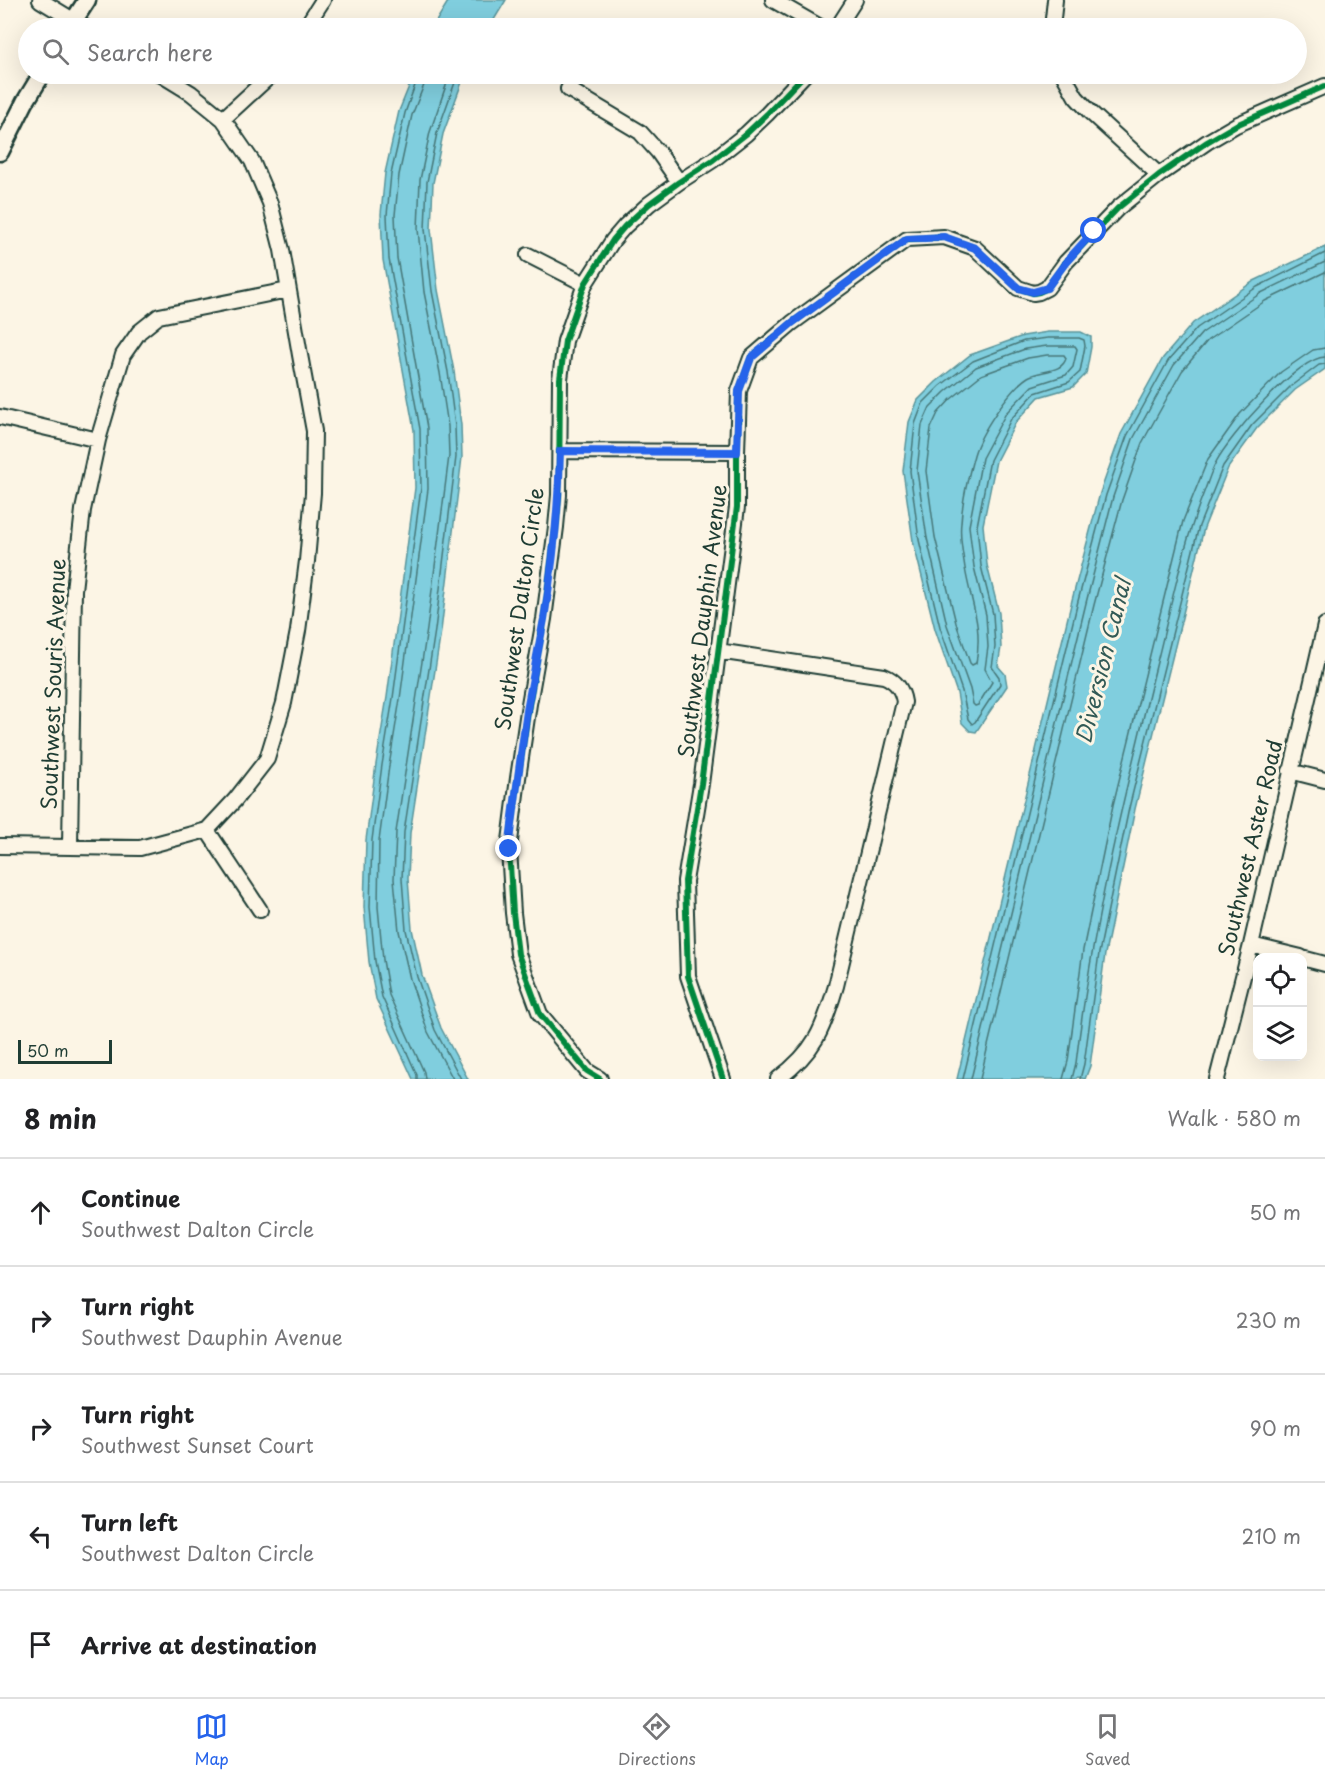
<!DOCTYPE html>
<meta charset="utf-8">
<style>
body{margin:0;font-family:"Playpen Sans",sans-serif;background:#f6f6f6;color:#202124}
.controls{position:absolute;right:18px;bottom:18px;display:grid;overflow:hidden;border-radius:12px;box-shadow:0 6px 24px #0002}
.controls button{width:54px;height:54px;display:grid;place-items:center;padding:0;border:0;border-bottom:2px solid #e0e0e0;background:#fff;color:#202124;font:30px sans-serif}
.scale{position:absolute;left:18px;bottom:15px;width:94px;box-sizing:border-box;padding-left:6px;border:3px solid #1f3d34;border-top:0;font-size:16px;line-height:21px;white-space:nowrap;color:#1f3d34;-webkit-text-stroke:4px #fcf5e5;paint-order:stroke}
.stop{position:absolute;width:18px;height:18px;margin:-14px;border:4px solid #2563eb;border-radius:50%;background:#fff}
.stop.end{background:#2563eb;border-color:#fff;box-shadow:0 2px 6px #0008}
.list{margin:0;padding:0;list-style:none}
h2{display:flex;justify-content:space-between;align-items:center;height:78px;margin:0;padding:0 24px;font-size:26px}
h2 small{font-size:20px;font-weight:400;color:#757577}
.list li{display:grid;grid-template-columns:39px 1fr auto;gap:18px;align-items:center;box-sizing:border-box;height:108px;padding:0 24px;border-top:2px solid #e0e0e0}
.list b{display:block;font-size:22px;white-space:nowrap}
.list p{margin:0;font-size:20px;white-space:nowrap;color:#757577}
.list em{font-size:20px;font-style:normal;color:#757577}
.icon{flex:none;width:33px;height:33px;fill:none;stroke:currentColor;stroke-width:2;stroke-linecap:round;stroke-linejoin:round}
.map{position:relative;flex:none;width:1325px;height:1079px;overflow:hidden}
.search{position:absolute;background:#fff;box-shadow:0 6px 24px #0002;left:18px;right:18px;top:18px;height:66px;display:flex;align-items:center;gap:15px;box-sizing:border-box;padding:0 21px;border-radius:33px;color:#757577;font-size:22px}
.sheet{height:618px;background:#fff}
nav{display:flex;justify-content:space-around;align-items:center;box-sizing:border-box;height:84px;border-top:2px solid #e0e0e0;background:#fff;font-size:16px;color:#757577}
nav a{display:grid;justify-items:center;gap:3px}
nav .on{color:#2563eb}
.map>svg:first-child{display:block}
.water{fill:#80cede;stroke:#59949a;stroke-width:1.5}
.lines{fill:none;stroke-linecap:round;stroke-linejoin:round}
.shore{stroke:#467778;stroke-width:1.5}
.minor-casing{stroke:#1f3d34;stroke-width:18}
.tertiary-casing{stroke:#1f3d34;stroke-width:21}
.minor{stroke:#fcf5e5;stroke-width:14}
.tertiary{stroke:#fcf5e5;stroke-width:16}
.cycleway-casing{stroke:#fcf5e5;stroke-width:10}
.cycleway{stroke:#00873e;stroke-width:6}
.route{stroke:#2563eb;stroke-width:8}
.labels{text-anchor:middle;stroke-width:6;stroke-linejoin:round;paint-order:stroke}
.street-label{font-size:21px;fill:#1f3d34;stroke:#fcf5e5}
.water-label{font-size:22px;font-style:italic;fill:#325a56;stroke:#fcf5e5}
</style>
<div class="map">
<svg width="1325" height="1079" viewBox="0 0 1325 1079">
<rect width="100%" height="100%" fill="#fcf5e5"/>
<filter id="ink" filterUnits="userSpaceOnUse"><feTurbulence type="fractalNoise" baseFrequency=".0167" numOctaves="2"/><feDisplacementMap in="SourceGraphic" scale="12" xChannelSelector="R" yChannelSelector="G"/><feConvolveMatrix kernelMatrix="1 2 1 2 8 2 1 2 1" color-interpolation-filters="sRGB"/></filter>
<g filter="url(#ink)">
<path class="water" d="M449,0h57l-17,28h-57z
M414,74h51l-22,60 -10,49 -2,46 7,61 16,81 7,54 1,32 -21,174 -31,202 -2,46 4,50 10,46 19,53 27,51h-55l-37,-80 -7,-37 -5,-55 2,-67 10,-76 11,-67 28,-209 -1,-58 -31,-170 -2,-46 4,-41 14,-62z
M1325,247v122l-30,21 -38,38 -29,40 -24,60 -69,281 -30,145 -15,112 -5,13 -7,-2 -3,2h-118l115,-479 28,-107 21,-59 42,-76 30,-35 61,-42z
M1048,332h33l10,5v10l-5,27 -13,13 -34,10 -23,25 -20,39 -13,64 4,40 12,48 2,34 -3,19 7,8 2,12 -31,46 -6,-1 -8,-8 -5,-30 -22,-64 -22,-88 -10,-70 6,-49 9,-22 18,-18 34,-27 53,-19z"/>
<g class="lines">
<path class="shore" d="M450,74l-20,58 -10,48 -2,49 6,63 16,81 8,53 1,30 -22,173 -31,203 -2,47 5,52 11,48 18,53 25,47
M458,74l-21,59 -10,49 -2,47 7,62 16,81 7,54 1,31 -21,173 -31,202 -2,47 4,51 11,47 18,53 26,49
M1048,338h31l5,2 1,6 -5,26 -11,10 -34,11 -24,26 -21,41 -13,66 4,40 12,48 2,33 -3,20 7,10 1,7 -25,38 -3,2 -4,-5 -6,-28 -22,-64 -21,-87 -9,-69 5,-47 8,-21 17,-17 33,-25 51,-20z
M1047,346h28l2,3 -4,18 -7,8 -34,11 -26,27 -24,45 -13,68 5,41 12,48 2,32 -3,22 7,13 -14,23 -3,1 -2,-2 -3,-15 -23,-64 -20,-87 -10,-67 5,-46 8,-18 15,-15 31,-25 49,-18z
M1047,355h17l2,3c-3,15 -26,12 -38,19 -19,12 -48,57 -54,78 -5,18 -12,49 -13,68 -2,14 2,31 4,45 6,36 18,57 11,95l-4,2 -2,-2 -14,-40 -21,-86 -9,-66 5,-43 7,-15 13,-14 30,-24 47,-17z
M417,1079v-4l-35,-78 -7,-36 -5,-54 2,-67 10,-75 11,-67 28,-210 -1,-59 -31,-170 -2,-44 4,-41 14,-61 14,-39
M425,1079l-1,-7 -35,-77 -6,-35 -5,-53 1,-66 10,-75 11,-67 28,-210 -1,-61 -30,-170 -2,-43 4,-40 13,-60 14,-35 1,-6
M963,1079l115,-478 28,-106 21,-59 41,-75 29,-33 60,-41 68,-34
M971,1079l115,-476 27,-106 20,-58 41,-74 28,-32 59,-40 64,-31
M980,1079l114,-474 28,-105 20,-57 40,-72 26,-31 57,-39 60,-29
M1063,1079l5,-18 15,-111 30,-145 70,-284 25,-62 32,-45 41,-42 32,-22 12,-2
M1072,1079l4,-16c16,-138 49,-272 82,-405 14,-56 25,-113 46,-166 4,-10 7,-21 12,-30 13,-25 81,-104 109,-105
M1080,1079l4,-15 15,-111 30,-145 70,-282 24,-60 29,-41 39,-39 28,-21 6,-1"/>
<g class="minor-casing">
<path id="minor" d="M40,0l46,28
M773,0l49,28
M305,28l18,-28
M837,28l18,-28
M1052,28l3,-28
M1063,74l13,23 14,15 69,63
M568,89l72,43 18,20 21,30
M223,119l49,-45
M528,255l57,29
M0,417l98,23
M560,451l177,1
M718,651l166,25c12,5 18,13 20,26l-68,284c-13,44 -21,65 -58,93
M1290,771l35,9
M207,830l53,80
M0,846l140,2 67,-18 28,-30 32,-41 17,-56 14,-72 9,-70 6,-68 1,-62 -14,-76 -18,-105 -12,-47 -18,-42 -29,-42 -32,-26 -31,-19
M70,846l4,-256 9,-80 15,-70 25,-85 16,-23 20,-16 129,-26
M1251,945l50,12
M1302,958l23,6
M600,1079l-13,-8 -47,-57 -22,-60 -5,-41 -4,-64 9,-71 11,-74 15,-85 12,-92 3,-32 1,-116 5,-38 20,-57 28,-44 12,-14 24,-22 30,-22 34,-22 33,-26 21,-20 38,-40
M723,1079l-35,-103 -3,-95 16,-97 36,-277v-55l2,-61 12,-33 41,-35 115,-84 37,-2 31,11 43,40 15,5 6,-1 8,-4 19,-26 52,-54 41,-33 48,-33 29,-17 89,-39
M1217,1079l34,-134 74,-320"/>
</g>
<g class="tertiary-casing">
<path id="tertiary" d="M69,28l18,-28
M0,152l25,-50 17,-28"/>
</g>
<use href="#minor" class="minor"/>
<use href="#tertiary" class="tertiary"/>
<g class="cycleway-casing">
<path id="cycleway" d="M600,1079l-13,-8 -47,-57 -22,-60 -5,-41 -4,-64 9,-71 11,-74 15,-85 12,-92 3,-32 1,-116 5,-38 20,-57 28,-44 12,-14 24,-22 30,-22 34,-22 33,-26 21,-20 38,-40
M723,1079l-35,-103 -3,-95 16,-97 36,-277v-55l2,-61 12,-33 41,-35 115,-84 37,-2 31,11 43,40 15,5 6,-1 8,-4 19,-26 52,-54 41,-33 48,-33 29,-17 89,-39"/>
</g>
<use href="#cycleway" class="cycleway"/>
</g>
</g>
<g class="lines" filter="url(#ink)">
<path class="route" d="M509,849c6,-48 12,-97 19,-145 5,-28 11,-57 16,-85 9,-56 15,-111 16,-168l177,1 2,-61 12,-33 41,-35 115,-84 37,-2 31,11 43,40 15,4 14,-4 19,-26 28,-31"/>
</g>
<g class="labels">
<g class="street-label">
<text transform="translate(520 609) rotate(-82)" y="7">Southwest Dalton Circle</text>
<text transform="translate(703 621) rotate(-83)" y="7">Southwest Dauphin Avenue</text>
<text transform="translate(54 684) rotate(-88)" y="7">Southwest Souris Avenue</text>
<text transform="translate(1251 848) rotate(-77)" y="7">Southwest Aster Road</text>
</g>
<g class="water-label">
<text transform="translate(1103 661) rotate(-76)" y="8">Diversion Canal</text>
</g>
</g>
</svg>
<div class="controls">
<button><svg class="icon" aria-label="locate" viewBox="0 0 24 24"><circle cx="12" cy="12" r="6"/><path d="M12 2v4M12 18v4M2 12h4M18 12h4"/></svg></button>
<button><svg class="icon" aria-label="layers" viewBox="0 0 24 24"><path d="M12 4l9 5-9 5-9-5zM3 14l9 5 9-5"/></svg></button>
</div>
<div class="scale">50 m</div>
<div class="stop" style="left:1094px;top:231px"></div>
<div class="stop end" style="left:509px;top:849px"></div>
<div class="search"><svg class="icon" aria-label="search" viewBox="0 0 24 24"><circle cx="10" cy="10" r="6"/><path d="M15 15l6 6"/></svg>Search here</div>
</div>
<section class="sheet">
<h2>8 min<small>Walk · 580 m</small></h2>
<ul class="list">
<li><svg class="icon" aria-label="ahead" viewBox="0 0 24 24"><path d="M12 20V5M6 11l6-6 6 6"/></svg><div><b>Continue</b><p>Southwest Dalton Circle</p></div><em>50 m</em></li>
<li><svg class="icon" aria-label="right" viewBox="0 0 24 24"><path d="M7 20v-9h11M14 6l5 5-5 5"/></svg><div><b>Turn right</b><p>Southwest Dauphin Avenue</p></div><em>230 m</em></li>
<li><svg class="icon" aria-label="right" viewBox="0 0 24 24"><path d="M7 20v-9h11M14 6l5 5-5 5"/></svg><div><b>Turn right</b><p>Southwest Sunset Court</p></div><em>90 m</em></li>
<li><svg class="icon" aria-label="left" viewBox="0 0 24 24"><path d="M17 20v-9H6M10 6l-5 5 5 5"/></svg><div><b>Turn left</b><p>Southwest Dalton Circle</p></div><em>210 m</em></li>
<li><svg class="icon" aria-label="arrive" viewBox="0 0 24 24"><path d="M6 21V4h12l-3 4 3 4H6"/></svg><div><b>Arrive at destination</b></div></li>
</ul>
</section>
<nav>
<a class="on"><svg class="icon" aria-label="map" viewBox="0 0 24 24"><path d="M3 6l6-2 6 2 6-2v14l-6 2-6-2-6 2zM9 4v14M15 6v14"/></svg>Map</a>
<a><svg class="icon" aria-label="directions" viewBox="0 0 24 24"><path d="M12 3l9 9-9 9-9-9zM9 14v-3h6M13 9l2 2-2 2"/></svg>Directions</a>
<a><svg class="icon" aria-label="saved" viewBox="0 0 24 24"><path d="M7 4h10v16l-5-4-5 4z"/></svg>Saved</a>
</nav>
